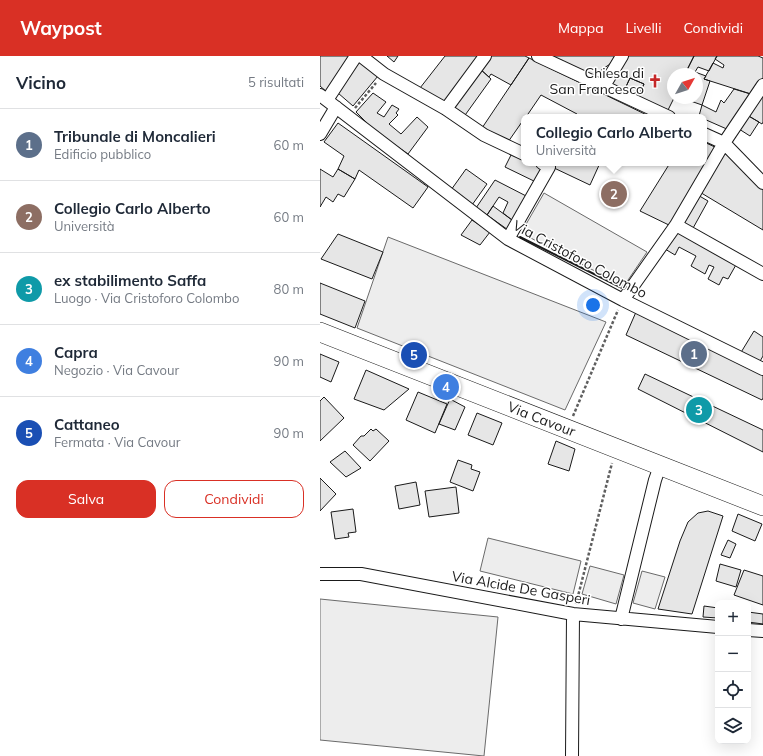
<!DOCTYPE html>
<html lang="it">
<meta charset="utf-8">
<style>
body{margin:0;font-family:Mulish,sans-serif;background:#f2f2f3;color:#1f2937}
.controls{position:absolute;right:12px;bottom:12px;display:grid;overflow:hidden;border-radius:8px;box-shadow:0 4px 16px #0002}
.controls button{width:36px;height:36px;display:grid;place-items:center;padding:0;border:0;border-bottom:1px solid #e0e1e3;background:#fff;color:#1f2937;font:20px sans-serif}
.compass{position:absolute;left:347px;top:12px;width:36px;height:36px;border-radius:50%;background:#fff;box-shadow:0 4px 16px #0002;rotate:51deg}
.you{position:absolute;left:273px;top:249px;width:14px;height:14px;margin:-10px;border:3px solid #fff;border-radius:50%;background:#1a73e8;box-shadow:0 0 0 6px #1a73e833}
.badge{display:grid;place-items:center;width:26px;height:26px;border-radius:50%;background:#d93025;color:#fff;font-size:13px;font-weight:700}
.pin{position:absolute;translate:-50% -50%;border:2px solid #fff;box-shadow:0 1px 4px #0006}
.popup{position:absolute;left:201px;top:58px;width:186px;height:52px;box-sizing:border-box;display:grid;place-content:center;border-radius:8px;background:#fff;filter:drop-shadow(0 1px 3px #0005);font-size:13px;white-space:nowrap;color:#747a83}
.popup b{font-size:15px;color:#1f2937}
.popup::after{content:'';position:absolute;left:50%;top:100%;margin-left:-8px;border:8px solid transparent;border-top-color:#fff}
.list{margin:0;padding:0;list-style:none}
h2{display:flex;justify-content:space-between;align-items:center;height:52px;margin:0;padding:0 16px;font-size:17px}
h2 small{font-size:13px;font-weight:400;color:#747a83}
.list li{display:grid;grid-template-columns:26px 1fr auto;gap:12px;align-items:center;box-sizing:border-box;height:72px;padding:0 16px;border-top:1px solid #e0e1e3}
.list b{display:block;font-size:15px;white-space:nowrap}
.list p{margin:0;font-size:13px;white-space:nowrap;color:#747a83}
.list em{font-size:13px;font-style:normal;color:#747a83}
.actions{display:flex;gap:8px;padding:12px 16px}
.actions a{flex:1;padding:9px 0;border:1px solid #d93025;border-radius:12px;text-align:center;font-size:14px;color:#d93025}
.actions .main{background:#d93025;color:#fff}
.icon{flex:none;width:22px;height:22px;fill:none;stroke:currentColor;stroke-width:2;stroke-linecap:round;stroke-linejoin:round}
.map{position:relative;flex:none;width:443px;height:700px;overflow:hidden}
header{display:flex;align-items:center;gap:24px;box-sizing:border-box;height:56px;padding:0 20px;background:#d93025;color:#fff}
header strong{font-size:19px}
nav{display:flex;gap:22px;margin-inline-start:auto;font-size:14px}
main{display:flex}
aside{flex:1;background:#fff}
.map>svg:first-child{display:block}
.built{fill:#ededed;stroke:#6a6a6a}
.building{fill:#e6e6e6;stroke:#1a1a1a}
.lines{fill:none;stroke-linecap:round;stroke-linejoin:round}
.street-casing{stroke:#1a1a1a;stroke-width:14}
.primary-casing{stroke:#1a1a1a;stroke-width:20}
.path{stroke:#5f5f5f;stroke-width:2.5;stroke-dasharray:3 2;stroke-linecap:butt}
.street{stroke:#fff;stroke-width:12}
.primary{stroke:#fff;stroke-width:19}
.wall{stroke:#1a1a1a;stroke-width:2}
.labels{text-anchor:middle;stroke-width:3;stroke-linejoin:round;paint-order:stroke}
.poi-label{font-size:14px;fill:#1a1a1a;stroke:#fff;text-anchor:end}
.street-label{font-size:14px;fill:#1a1a1a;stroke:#fff}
</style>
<header>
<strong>Waypost</strong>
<nav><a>Mappa</a><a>Livelli</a><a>Condividi</a></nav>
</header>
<main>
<aside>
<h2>Vicino<small>5 risultati</small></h2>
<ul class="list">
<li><span class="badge" style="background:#5c6f8a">1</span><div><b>Tribunale di Moncalieri</b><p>Edificio pubblico</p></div><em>60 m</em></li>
<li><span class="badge" style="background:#8d6e63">2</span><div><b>Collegio Carlo Alberto</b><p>Università</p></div><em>60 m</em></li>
<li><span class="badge" style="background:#0f9aa8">3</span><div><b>ex stabilimento Saffa</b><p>Luogo · Via Cristoforo Colombo</p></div><em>80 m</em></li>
<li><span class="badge" style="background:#3f7fe0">4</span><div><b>Capra</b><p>Negozio · Via Cavour</p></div><em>90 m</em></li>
<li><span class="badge" style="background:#1a4fb4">5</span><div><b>Cattaneo</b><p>Fermata · Via Cavour</p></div><em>90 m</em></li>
</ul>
<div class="actions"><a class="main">Salva</a><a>Condividi</a></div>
</aside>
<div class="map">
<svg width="443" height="700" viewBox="0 0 443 700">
<rect width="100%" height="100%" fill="#fff"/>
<path class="built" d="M224,137l103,59 -23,34 -103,-53z
M68,181l218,85 -41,88 -208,-82z
M168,482l93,23 -8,33 -93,-23z
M270,510l34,9 -8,29 -34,-10z
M322,515l23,6 -10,32 -22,-6z
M0,543l178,18 -14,139 -164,-16z"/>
<path class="building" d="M0,0h31l-23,37 -8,-7z
M67,0h11l-4,6z
M125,0h34l-33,49 -26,-17z
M168,0h37l4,2 -18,27 -20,-11 -2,3 -10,-9z
M232,0h63l-5,8 -19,13z
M307,0h67l-9,18h-12v24h1l-6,12 -30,-13 6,-13 -14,-6 -6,13 -13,-7z
M374,0h23l-8,15 -11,-4 -3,5 11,4 -2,3 6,2 -8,24 -20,-7h15v-24h-12z
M397,0h41l5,2v22l-9,15 -50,-16 9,-16 10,5 1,-3 -9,-6z
M209,2l122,59h-76l2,-3 -36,-19 -15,22h-2v2l-16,23 -26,-14z
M39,3l19,17 -25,30 -15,-13z
M159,12l12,11 -28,39 -13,-11z
M310,22l14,6 -6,13 -14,-6z
M414,33l20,6 -25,35 -25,-11v-2l-5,-1 3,-11 14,7 5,-12 3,3z
M53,37l13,9 -9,11 7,4 8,-12 7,4 -3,4 2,2 -9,9 12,10 16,-17 11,10 -20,27 -33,-23 -19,-19z
M443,37v29l-1,2 -15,-9z
M427,59l12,7 -9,14 -11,-7z
M18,67l90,64 -15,21 -54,-38 -4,9 -17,-10 6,-13 -20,-14z
M384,86l13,6 -44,79 -33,-16 30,-48h34z
M193,95l11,5v7h15l8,4 -9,16 -33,-16z
M403,95l40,36v43l-65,-39z
M233,107h47l-10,22 -38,-18z
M0,113l13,8 5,-8 17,10 -11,18 -6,-3 -5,8 -7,-5 -6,10z
M146,113l21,15 -15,21 -21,-15z
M175,124l35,18 -14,25 -13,-10 5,-11 -9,-5 -12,18 -11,-7z
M376,138l12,7 -16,29 -13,-7z
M173,150l23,17 -5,9 -24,-17z
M152,164l18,12 -10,13 -19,-10z
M357,172l60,35 -9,16 -5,-2 -4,8 -11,-6 6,-12 -5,-2 -4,9 -14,-8 5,-10 -17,-9 -4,8 -10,-6z
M18,178l45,18 -11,27 -51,-20z
M0,227l45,18 -10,27 -35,-14z
M316,256l127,61v25l-1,2 -136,-65z
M434,275l9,6v19l-4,7 -19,-9z
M0,298l19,8 -8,20 -11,-5z
M46,314l43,19 -25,21 -30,-11z
M325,318l118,56v22l-125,-63z
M98,336l29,12 -12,29 -29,-13z
M4,341l20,21 -24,23v-40z
M130,343l15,8 -10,23 -16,-6z
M157,357l25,10 -9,22 -25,-10z
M51,373l2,2 3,-2 13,12 -19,20 -17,-16 8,-9h3z
M236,385l19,8 -6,22 -21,-7z
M25,395l16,17 -15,9 -16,-15z
M138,404l14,5 -1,4 9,3 -7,19 -23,-9z
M0,422l16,16 -16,17z
M96,426l4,23 -21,4 -4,-23z
M136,431l3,26 -30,4 -4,-26z
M33,453l3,23 -8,1 1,4 -14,2 -4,-27z
M388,455l15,5 -31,98 -34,-5 22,-68 8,-19 10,-9z
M418,458l24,10 -7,17 -23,-10z
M408,484l8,4 -6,14 -9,-3z
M400,508l21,6 -5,17 -20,-6z
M424,514l19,6v29l-29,-10z
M384,550l14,2v10l-15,-1z
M428,556l15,2v10l-15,-2z"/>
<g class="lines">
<g class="street-casing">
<path id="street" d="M41,0l23,18 62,35 38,26 40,19
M218,0l131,61
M284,30l18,-30
M0,39l188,144 115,61 140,69
M7,44l29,-44
M126,53l39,-53
M0,78l16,-27
M384,78l20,9 39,40
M356,169l48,-82 39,-58
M188,183l41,-72 -7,-4
M303,244l53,-75 87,49
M0,518h41l212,40 145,13
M301,563l34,-139 5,-14
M428,574l15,1
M252,700l1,-142"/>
</g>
<g class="primary-casing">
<g id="primary">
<path id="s1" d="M0,276l443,174"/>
</g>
</g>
<path class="path" d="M35,52l21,-25
M253,360l45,-106
M256,548l36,-141"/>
<use href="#street" class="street"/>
<use href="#primary" class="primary"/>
<path class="wall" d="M200,181l104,52 2,-2"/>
</g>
<defs>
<g id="church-bare" transform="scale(1.08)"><path d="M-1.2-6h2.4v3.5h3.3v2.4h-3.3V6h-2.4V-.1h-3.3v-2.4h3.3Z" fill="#c62828" stroke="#fff" stroke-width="2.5" paint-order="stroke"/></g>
</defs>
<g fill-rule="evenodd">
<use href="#church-bare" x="335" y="25"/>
</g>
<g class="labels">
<g class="poi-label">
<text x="324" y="22">Chiesa di<tspan x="324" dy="16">San Francesco</tspan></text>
</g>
<g class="street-label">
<text transform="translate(260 203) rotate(28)" y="5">Via Cristoforo Colombo</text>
<text dy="5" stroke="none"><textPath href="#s1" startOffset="238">Via Cavour</textPath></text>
<text transform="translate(201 532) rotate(10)" y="5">Via Alcide De Gasperi</text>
</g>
</g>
</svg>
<div class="controls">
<button>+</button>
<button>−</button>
<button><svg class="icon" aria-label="locate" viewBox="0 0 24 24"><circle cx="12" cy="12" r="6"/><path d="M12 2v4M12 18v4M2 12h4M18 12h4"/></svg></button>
<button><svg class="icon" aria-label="layers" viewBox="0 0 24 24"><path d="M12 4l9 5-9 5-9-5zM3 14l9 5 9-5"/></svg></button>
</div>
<svg class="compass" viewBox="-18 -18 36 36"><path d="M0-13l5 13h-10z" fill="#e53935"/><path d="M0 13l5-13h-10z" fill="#747a83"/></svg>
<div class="you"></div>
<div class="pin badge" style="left:374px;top:298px;background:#5c6f8a">1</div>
<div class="pin badge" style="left:294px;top:138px;background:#8d6e63">2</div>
<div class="popup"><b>Collegio Carlo Alberto</b>Università</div>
<div class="pin badge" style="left:379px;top:354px;background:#0f9aa8">3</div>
<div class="pin badge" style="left:126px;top:331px;background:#3f7fe0">4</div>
<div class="pin badge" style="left:94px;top:299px;background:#1a4fb4">5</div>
</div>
</main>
